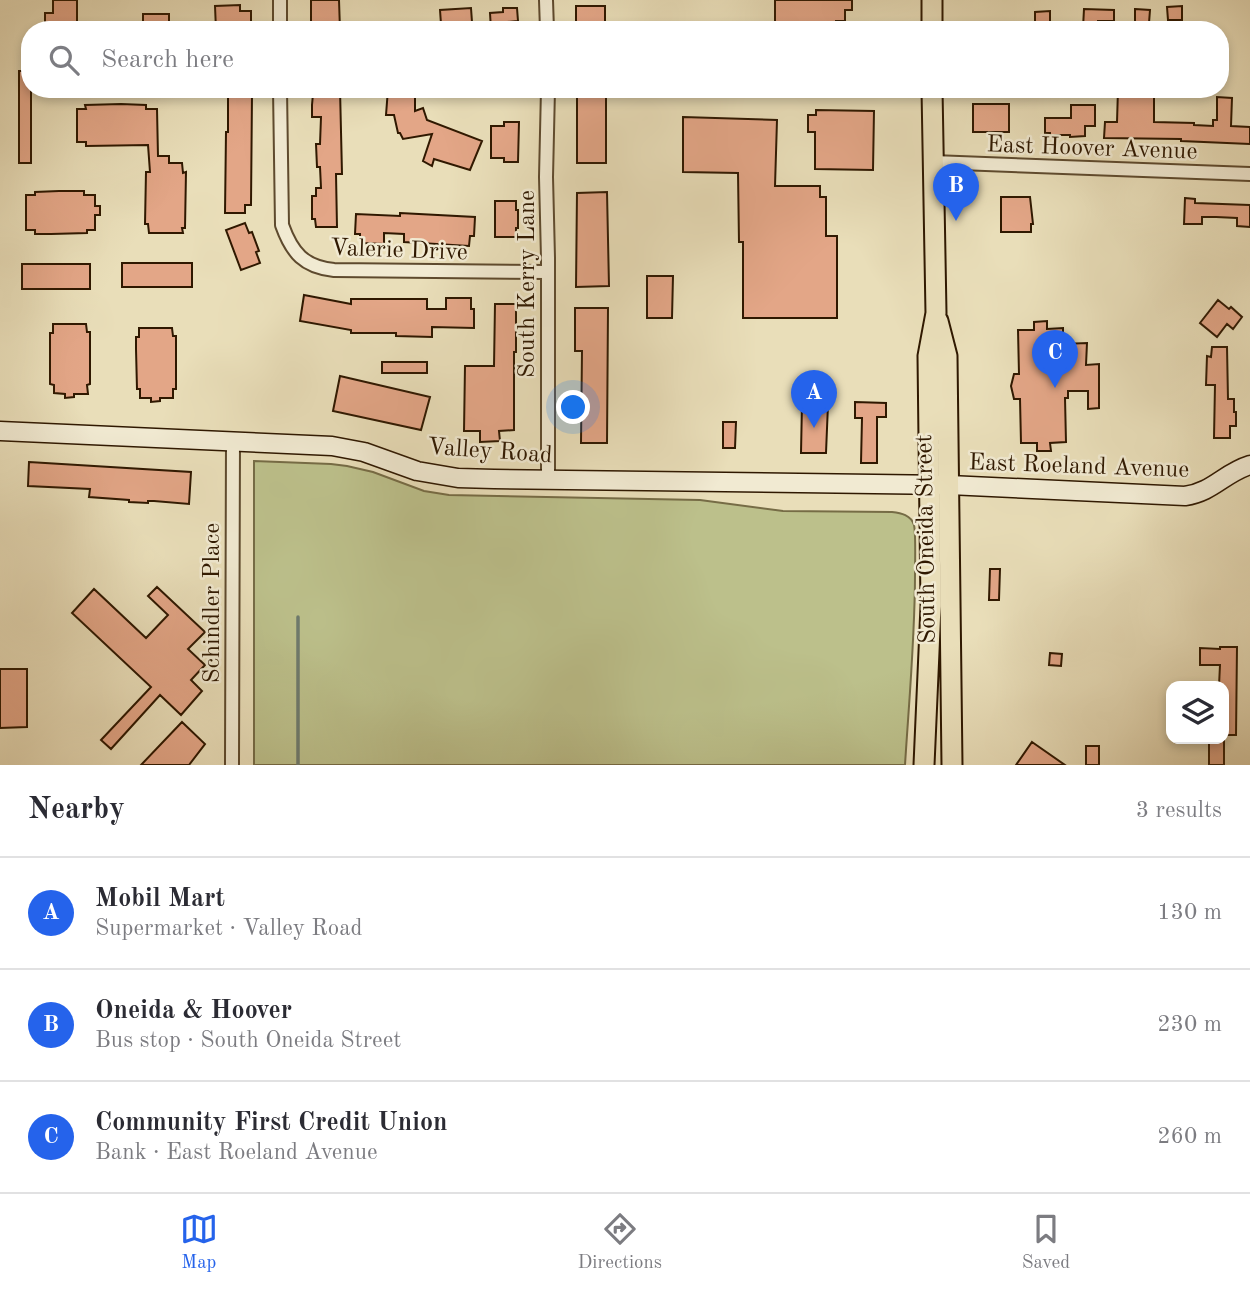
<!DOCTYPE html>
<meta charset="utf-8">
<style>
body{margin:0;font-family:"Old Standard TT",serif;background:#f2f2f3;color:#2b2b33}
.controls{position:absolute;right:21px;bottom:21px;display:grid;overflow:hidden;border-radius:14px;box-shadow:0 4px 10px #0003}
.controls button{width:63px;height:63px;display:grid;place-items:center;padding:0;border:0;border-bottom:2px solid #e1e1e2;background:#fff;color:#2b2b33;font:35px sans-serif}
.you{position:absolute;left:574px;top:408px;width:24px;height:24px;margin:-18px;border:5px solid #fff;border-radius:50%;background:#1a73e8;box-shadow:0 0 0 10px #1a73e833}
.badge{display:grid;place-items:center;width:46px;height:46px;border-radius:50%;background:#2563eb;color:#fff;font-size:23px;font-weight:700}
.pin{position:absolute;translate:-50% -58px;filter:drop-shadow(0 2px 4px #0008)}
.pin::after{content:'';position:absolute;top:37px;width:24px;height:21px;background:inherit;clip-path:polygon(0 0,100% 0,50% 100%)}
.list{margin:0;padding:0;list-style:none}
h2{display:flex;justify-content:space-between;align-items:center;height:91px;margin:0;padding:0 28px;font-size:30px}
h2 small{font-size:23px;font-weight:400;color:#7c7c81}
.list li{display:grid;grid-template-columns:46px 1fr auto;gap:21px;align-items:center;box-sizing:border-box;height:112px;padding:0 28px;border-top:2px solid #e1e1e2}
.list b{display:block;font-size:26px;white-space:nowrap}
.list p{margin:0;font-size:23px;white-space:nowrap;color:#7c7c81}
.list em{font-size:23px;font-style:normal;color:#7c7c81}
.icon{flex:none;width:38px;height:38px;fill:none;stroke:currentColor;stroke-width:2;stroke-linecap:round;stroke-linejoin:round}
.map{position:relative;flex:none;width:1250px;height:765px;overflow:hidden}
.search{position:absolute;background:#fff;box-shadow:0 4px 10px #0003;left:21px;right:21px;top:21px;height:77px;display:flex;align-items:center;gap:18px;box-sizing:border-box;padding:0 24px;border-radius:28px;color:#7c7c81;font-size:26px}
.sheet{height:427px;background:#fff}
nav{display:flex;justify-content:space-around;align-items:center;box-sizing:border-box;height:98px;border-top:2px solid #e1e1e2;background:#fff;font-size:19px;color:#7c7c81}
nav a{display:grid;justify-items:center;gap:4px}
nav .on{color:#2563eb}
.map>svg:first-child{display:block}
.grass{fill:#bcc08b;stroke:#766c46;stroke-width:2}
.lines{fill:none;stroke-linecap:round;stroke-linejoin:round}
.stream{stroke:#6e7a6d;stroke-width:3.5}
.building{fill:#e3a687;stroke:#2f1800;stroke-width:2}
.street-casing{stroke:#5e4a2e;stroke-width:16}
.secondary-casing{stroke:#2f1800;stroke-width:21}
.primary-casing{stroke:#2f1800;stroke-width:23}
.street{stroke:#f1ead2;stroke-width:12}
.secondary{stroke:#f1ead2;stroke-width:18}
.primary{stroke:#e9deb9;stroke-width:19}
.labels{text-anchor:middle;stroke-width:5;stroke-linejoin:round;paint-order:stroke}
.street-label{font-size:24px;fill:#2f1800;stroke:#f1ead2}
</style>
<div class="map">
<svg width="1250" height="765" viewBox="0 0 1250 765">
<rect width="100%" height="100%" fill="#e9deb9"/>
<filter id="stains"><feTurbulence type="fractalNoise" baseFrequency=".00286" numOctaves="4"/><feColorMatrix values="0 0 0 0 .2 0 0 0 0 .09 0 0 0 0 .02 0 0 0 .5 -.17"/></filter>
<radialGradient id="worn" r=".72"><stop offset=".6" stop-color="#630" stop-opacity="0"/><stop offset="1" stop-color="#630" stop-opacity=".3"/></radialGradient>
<path class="grass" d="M254,461l77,3 16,2 26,6 51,19 25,4 251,5 83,11 109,1c9,1 19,3 22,13 2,9 1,39 1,49 0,64 -6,127 -10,191h-651z"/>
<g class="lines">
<path class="stream" d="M298,765v-148"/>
</g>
<path class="building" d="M53,0h24v30h-32v-17h8z
M311,0h28l1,30h-24v-7h-5z
M775,0h77v10h-7v11h-9v3h-28v6h-33z
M240,5v6h11v15h-11v4h-24l-1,-24z
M576,6h29v24h-29z
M1182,6v14h-14l-1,-13z
M471,8l1,14 -4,1v7h-22l-1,-6h-4l-1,-14z
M503,8h14l1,13 -10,1v8h-17l-1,-17 13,-1z
M1084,9l30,1v11h-16v7h-15z
M1135,9l15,1 -1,13h-14z
M1050,11v18h-15v-17z
M143,14h26v16h-26z
M19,71h11v18h1v74h-12z
M228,89h21v5h3l-1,111h-6v8h-20l1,-81h2z
M321,89h19l2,85h-6l1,53h-21l-1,-8h-3v-23h4v-8h5l-1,-21h-3l-1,-23h4l1,-27h-9v-12l1,-11h8z
M388,89h27v22l8,-3 4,12 55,21 -12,29 -36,-11 -2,7 -9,-5 9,-27 -29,5 -3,-6h-2l-4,-18h-8z
M577,89h29v74h-29z
M1118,89l36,2v31l40,1v2l19,1v-6h4v-23l15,1 -1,28 19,1v17l-69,-3v-2l-77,-1 1,-16h12z
M121,104l25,1v4h11l1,47h11v7h13l1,10 3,-1 -1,56h-3l1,5h-34l-1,-9h-3l1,-52h4l-2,-27 -62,1v-4h-9v-33h9l-1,-4z
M973,104h36v28h-36z
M1071,105h24v21h-10v10l-15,1v-2h-20v-2h-5v-15h26z
M816,110l58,1 -1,59 -58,-1v-37h-7v-17h8z
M683,117l94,3 -2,66h45v11h6v39h11v82h-94v-76h-4l-1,-69 -55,-1z
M504,122h15l-1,40h-14v-4h-13v-32h13z
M59,191h25v4h11v11h5v9h-5v15h-8v3l-36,1h-16v-4h-9v-35h9v-3z
M607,192l2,94 -33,1 1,-94z
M1001,197h29l3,27h-2v8h-30z
M1185,198l10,1v4l55,2v22l-13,-1v-8l-21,-1h-14v7h-18z
M495,201h21v9h2v18h-2v9h-21z
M400,213l75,4 -1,19h-4l-1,10 -65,-4v-8l-20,-1v11l-24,-1v-9h-5l1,-20 44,2z
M245,223l4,10 3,-1 7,19 -3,1 4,11 -19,7 -15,-40z
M122,263h70v24h-70z
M22,264h68v25h-68z
M647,276h26l-1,42h-25z
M304,295l47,9v-5h76v10h19v-11h25v11h3v19l-42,-1v10l-36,-1v-3h-45v-3l-51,-9z
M1218,300l11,9 2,-2 11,10 -9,12 -6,-5 -10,13 -17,-14z
M495,304h21v48h-2v78l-15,1 1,10 -20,1v-11h-16l1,-65h29z
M575,308h33l-1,135h-26l1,-92h-7z
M1047,321v8l16,-1v16l24,-1 -1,22 13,-1v44l-11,1v-18h-20v7h-3l1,44 -16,1 1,8h-14v-8h-16l-1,-44h-6l-3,-13 3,-12h5l-1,-44h16v-8z
M53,324h33l1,8h3v52l-3,1 1,9h-14v3l-9,1v-4l-11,-1v-8l-4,-1v-51h3z
M139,328h33l1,8h3v53h-3v9h-13v3l-9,1v-4h-11v-9h-3l-1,-40v-12h3z
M1212,347h15l1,52h6v13h2v14h-6v12h-16l1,-53h-9l1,-29 4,1z
M382,362h45v11h-45z
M340,376l90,21 -9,33 -88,-19z
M855,402l31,1v14h-9v46h-16l1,-45h-7z
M802,403l26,1 -2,49h-25z
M723,422h13l-1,26h-12z
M29,462l162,10 -2,32 -35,-3h-6v2l-19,-1v-2l-40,-3 1,-8 -62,-3z
M990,569h10l-1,31h-10z
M157,587l48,45 -17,17 17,16 -14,15 11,11 -21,24 -21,-20 -49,54 -10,-9 50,-53 -79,-74 22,-24 52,49 22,-23 -20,-19z
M1220,647h17l-1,88h-12v-49h-5l1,-21h-20v-17l20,1z
M1050,653l12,1 -1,12 -12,-1z
M0,669h27v58l-27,1z
M182,722l23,22 -16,21h-48z
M1209,739h15v26h-15z
M1032,742l33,23h-49z
M1086,746h13v19h-13z"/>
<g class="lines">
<g class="street-casing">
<path id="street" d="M280,0v30
M546,0l1,30
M280,89l2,136c10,28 22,42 52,45l214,2
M548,89l-2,88 2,81v221
M933,162l317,12
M232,765l1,-325"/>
</g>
<g class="secondary-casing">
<path id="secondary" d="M0,431l332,15 32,6 53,19 41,7 36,1 455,6 236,11c28,-4 39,-23 65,-31"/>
</g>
<g class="primary-casing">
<path id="primary" d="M932,0v30
M938,321l9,35 5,409
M924,765l7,-159 -3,-250 8,-43 -4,-224"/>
</g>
<use href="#street" class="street"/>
<use href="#secondary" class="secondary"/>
<use href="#primary" class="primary"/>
</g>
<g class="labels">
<g class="street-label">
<text transform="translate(1092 147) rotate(2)" y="8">East Hoover Avenue</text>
<text transform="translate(399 249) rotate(2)" y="8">Valerie Drive</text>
<text transform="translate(526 284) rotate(-90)" y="8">South Kerry Lane</text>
<text transform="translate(490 450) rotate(4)" y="8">Valley Road</text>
<text transform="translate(1079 465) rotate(2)" y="8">East Roeland Avenue</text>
<text transform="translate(925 539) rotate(-91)" y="8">South Oneida Street</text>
<text transform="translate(211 603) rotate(-90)" y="8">Schindler Place</text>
</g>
</g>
<rect width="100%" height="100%" filter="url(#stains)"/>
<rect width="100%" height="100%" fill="url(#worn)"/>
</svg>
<div class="controls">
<button><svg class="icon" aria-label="layers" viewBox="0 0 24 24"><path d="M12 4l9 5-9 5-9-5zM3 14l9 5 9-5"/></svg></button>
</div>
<div class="you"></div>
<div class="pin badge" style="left:814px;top:428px">A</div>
<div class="pin badge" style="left:956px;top:221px">B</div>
<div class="pin badge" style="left:1055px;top:388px">C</div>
<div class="search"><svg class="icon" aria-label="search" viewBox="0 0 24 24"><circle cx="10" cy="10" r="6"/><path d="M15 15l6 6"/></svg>Search here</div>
</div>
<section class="sheet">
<h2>Nearby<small>3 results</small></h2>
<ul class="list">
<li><span class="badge">A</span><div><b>Mobil Mart</b><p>Supermarket · Valley Road</p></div><em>130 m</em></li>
<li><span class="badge">B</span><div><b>Oneida &amp; Hoover</b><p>Bus stop · South Oneida Street</p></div><em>230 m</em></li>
<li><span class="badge">C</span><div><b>Community First Credit Union</b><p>Bank · East Roeland Avenue</p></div><em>260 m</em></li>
</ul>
</section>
<nav>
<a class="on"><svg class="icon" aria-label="map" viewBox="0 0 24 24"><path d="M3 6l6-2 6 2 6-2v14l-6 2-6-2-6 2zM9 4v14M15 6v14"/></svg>Map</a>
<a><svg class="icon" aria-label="directions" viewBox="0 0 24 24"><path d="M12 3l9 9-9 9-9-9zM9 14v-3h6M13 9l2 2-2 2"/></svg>Directions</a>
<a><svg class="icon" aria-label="saved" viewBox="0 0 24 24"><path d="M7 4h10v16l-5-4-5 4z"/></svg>Saved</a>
</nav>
